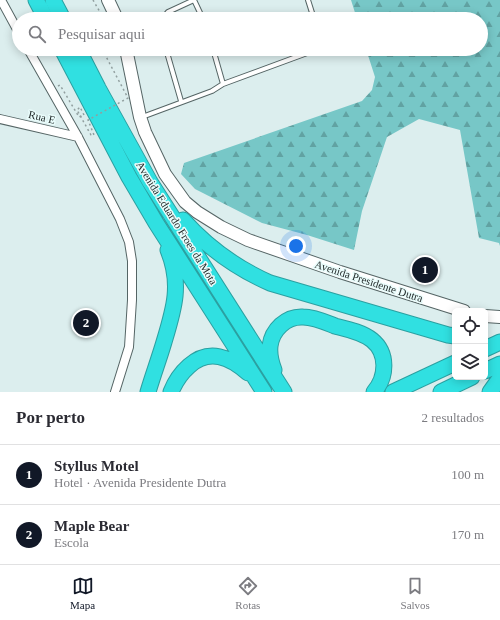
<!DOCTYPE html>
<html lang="pt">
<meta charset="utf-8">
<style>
body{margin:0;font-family:"Times New Roman",serif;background:#f2f2f3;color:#2b2b33}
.controls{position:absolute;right:12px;bottom:12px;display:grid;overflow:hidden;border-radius:6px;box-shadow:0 2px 10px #0003}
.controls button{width:36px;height:36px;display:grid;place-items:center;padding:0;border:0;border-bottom:1px solid #e1e1e2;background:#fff;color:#2b2b33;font:20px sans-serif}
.you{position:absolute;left:296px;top:246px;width:14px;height:14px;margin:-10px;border:3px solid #fff;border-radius:50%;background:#1a73e8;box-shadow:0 0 0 6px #1a73e833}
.badge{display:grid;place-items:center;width:26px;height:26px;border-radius:50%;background:#111827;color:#fff;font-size:13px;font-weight:700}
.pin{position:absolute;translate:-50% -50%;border:2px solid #fff;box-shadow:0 1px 4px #0006}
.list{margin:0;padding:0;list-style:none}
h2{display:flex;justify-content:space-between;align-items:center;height:52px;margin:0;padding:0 16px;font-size:17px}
h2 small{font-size:13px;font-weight:400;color:#7c7c81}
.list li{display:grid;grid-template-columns:26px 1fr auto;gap:12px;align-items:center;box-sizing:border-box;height:60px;padding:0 16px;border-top:1px solid #e1e1e2}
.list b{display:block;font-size:15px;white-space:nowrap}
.list p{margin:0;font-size:13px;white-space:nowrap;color:#7c7c81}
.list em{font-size:13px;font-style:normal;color:#7c7c81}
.icon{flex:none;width:22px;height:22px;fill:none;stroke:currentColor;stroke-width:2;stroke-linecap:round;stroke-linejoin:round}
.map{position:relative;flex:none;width:500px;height:392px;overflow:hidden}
.search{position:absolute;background:#fff;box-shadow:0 2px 10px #0003;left:12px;right:12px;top:12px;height:44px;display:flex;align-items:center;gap:10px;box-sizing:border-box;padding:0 14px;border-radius:22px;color:#7c7c81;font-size:15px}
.sheet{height:172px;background:#fff}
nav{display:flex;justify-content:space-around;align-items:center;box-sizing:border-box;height:56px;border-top:1px solid #e1e1e2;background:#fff;font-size:11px;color:#7c7c81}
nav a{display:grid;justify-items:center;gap:2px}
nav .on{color:#111827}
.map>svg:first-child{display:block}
.forest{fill:url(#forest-firs)}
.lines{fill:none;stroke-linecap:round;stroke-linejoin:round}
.lane-casing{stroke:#556565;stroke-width:6}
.street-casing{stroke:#556565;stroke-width:10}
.secondary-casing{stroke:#556565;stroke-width:14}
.highway-casing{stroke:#2ba0a1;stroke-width:17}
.path{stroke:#919f9f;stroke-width:1.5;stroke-dasharray:2 3;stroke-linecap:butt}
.lane{stroke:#fff;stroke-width:4}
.street{stroke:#fff;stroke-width:8}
.secondary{stroke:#fff;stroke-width:12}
.highway{stroke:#30e0e1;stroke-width:15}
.path-bridge{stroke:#919f9f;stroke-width:1.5;stroke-dasharray:2 3;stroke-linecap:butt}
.labels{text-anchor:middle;stroke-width:3;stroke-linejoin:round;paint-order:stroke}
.street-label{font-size:11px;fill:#232a2a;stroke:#e9fcfb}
</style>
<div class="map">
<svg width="500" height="392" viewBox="0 0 500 392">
<defs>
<pattern id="forest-firs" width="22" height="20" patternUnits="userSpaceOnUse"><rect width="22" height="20" fill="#77c7c7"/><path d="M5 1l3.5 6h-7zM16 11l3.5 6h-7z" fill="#61a2a2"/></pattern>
</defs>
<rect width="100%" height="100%" fill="#dceeee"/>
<path class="forest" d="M351,0h149v246l-1,-3 -20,-5 -19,-108 -41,-11 -32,18 -25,74 -8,39 -47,-15 -45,-12 -67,-34 -14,-15 3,-11 178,-62 10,-11 3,-13 -9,-28h115v-30h-124z"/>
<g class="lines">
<g class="lane-casing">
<path id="lane" d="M308,0l6,19
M162,19l6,-7 26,-12 9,19
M166,49l15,52
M223,84l95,-35
M142,117l70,-26 11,-7 -10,-35"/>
</g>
<g class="street-casing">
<path id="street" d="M1,0l18,33
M28,49l50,88 42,82 9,23 3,19v39l-3,47 -14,45
M0,119l78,18"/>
</g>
<g class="secondary-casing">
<path id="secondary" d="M108,0l9,19
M126,49l14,68 5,15 20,42 20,28 12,10 24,15 27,13 92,32 124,39
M485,316l15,1"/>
</g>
<g class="highway-casing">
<path id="highway" d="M36,0l10,19
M53,0l10,19
M62,49l67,128 27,46 108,169
M78,49l20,39 52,94 134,210
M183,220c25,28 53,48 87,63l178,52 7,1
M485,349l15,-7
M274,370c-3,-8 -5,-15 -4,-24 2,-16 16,-30 33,-29 11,0 22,5 32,9 12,3 27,6 37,14 16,13 15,37 2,52
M485,371l15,-7
M148,392c5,-17 11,-33 16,-50 10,-33 18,-58 4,-92
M171,392c4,-10 10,-19 18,-26 20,-18 41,-9 59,7
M393,392l62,-29
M441,392l31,-15
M490,392l10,-14"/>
</g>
<path class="path" d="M93,0l11,19
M58,86l2,-1 19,32 5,-2"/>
<use href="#lane" class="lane"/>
<use href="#street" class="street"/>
<use href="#secondary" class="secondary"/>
<use href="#highway" class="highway"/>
<path class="path-bridge" d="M84,115l-4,-8 -3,3 14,25h3l-6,-15 40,-22 -26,-49"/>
</g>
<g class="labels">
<g class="street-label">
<text transform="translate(42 117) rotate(13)" y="4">Rua E</text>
<text transform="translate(177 223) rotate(58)" y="4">Avenida Eduardo Froes da Mota</text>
<text transform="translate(369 281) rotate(18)" y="4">Avenida Presidente Dutra</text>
</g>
</g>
</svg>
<div class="controls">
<button><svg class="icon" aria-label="locate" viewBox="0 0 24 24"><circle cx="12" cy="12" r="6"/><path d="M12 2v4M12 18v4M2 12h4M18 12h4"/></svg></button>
<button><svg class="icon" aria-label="layers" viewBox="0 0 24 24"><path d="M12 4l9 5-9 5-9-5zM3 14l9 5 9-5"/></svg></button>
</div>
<div class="you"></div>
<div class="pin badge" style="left:425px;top:270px">1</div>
<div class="pin badge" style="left:86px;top:323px">2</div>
<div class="search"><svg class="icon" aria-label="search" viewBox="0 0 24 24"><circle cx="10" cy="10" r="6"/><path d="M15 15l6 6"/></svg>Pesquisar aqui</div>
</div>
<section class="sheet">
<h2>Por perto<small>2 resultados</small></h2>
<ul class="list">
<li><span class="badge">1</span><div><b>Styllus Motel</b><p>Hotel · Avenida Presidente Dutra</p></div><em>100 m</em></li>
<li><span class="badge">2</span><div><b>Maple Bear</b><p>Escola</p></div><em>170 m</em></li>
</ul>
</section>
<nav>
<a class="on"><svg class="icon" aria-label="map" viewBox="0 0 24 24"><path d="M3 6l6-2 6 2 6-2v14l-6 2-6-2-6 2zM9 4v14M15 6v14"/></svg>Mapa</a>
<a><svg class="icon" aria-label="directions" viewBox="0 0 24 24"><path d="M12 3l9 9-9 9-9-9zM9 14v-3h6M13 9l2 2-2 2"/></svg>Rotas</a>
<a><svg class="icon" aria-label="saved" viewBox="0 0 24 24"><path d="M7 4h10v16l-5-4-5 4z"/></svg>Salvos</a>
</nav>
